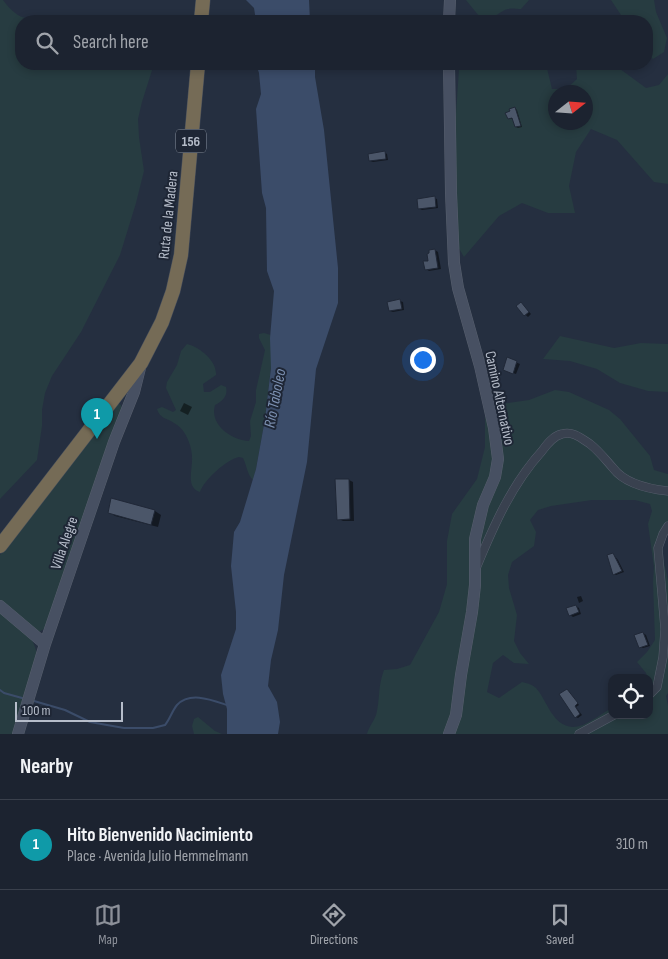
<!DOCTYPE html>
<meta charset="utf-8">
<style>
body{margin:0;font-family:"Sofia Sans Condensed",sans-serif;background:#252b38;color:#f1f3f6}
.controls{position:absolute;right:15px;bottom:15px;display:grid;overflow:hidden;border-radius:10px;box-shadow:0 2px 8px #0003}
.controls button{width:45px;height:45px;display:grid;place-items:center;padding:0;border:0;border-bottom:1px solid #3a404c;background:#1c2330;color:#f1f3f6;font:25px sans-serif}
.compass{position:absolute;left:548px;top:85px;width:45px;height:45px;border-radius:50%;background:#1c2330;box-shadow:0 2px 8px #0003;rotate:73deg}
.scale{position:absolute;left:15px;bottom:12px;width:108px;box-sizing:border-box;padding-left:5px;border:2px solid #b6bdca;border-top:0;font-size:14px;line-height:18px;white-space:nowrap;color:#b6bdca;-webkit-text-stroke:4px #1e2635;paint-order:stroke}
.you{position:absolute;left:422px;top:359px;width:18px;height:18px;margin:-12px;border:4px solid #fff;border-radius:50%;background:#1a73e8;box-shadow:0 0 0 8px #1a73e833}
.badge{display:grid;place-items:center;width:32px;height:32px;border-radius:50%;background:#8c9099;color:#fff;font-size:16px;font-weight:700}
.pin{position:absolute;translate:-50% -41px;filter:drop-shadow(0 1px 2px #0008)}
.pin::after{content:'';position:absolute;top:26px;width:18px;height:15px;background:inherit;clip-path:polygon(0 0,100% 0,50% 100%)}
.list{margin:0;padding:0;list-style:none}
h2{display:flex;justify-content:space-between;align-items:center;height:65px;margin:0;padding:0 20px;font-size:21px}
h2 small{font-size:16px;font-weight:400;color:#a0a4ab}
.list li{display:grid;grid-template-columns:32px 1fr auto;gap:15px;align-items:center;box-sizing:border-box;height:90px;padding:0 20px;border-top:1px solid #3a404c}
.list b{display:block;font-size:19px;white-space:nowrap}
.list p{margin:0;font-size:16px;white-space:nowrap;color:#a0a4ab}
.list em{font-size:16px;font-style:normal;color:#a0a4ab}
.icon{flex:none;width:28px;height:28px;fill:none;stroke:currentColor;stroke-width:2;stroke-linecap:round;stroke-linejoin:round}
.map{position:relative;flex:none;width:668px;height:734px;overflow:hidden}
.search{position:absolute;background:#1c2330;box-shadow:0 2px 8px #0003;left:15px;right:15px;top:15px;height:55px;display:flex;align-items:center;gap:12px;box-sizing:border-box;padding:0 18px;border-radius:20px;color:#a0a4ab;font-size:19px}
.sheet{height:155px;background:#1c2330}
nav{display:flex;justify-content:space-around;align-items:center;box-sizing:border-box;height:70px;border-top:1px solid #3a404c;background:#1c2330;font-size:14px;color:#a0a4ab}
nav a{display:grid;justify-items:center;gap:2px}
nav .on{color:#8c9099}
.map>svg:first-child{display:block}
.green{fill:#273c41;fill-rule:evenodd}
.water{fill:#3b4c69}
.shadow{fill:#0007}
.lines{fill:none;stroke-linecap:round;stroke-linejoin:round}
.stream{stroke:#3b4c69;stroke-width:2}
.building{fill:#4b5669;stroke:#202837}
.street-casing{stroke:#575f6d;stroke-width:9}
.secondary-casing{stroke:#575f6d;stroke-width:12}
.highway-casing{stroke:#444c5a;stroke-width:15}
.street{stroke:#39414f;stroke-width:8}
.secondary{stroke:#475062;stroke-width:11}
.highway{stroke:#756b56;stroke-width:14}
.labels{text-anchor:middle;stroke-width:4;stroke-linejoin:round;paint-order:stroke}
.shield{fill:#1e2635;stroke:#88909d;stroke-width:1}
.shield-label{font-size:14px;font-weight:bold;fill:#b6bdca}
.street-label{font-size:15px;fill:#b6bdca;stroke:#1e2635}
.water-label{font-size:16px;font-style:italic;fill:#7d91b2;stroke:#1e2635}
</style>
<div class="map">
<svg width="668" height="734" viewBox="0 0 668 734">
<rect width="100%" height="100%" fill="#252f40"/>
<path class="green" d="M0,0h3c18,24 25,17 51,21h-33v43h133l-12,38 -4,17 1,18 5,34 -8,32 -16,52 -39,77 -29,44 -7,17 -3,17v16l-5,34 -37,39z
M466,0h63l-8,9c-4,0 -9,-1 -13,0 -7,1 -15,11 -25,12z
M611,0h43l2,12 11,26 -3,14 -11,7 -6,-6v-32h-22z
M462,64h84l6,25h14l11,-10 -1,-15h38l2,2 30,22 13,-3 9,-11v110l-14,-2 -37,-42 -26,-11 -15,23 -7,34 6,27h-27l-26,-10 -23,13 -35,41 -7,-12 -3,-102 5,-74zM556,92h30v30h-30z
M264,333l7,2v33l-6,51 -9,50 -3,11c-6,-6 -6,-14 -10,-22l-4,-1c-13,3 -35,23 -39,35 -15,-5 -7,-23 -8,-35 0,-4 -1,-8 -2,-12 -3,-9 -7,-17 -16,-22 -7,-5 -14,-4 -17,-14l5,-2 11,5 3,-2 -10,-22 1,-6 10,-17 4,-14 6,-7c13,3 30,17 29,31l-13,9 1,8h6l11,-7 5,2c2,9 -3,14 -11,18 -6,20 17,35 34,36l2,-5 -1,-15 6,-19v-12l9,-40 -6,-12v-4z
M560,336l54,12 27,-5 27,1v48l-20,-1 -28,-8 -23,-14 -27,-8 -27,-2z
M555,390l14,2 40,18 11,9 30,37 4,14 14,4v58l-6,13 1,13 5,23v112l-2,3 2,10v28h-301c2,-8 9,-15 10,-23 3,-15 1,-25 7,-41l13,-1 13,-4 29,-53 8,-28v-43l5,-27 25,-35 8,-32v-28l3,-13 41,-6zM592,500h43l15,4 2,7 -4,13 6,43 -1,15 2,58 -8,12 -10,10 9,11 1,5h2v37h-37v-7c-12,6 -26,19 -39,19 -21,-1 -26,-27 -37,-39 -3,-3 -9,-5 -14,-6l-23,16 -12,-6 6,-29 10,-8 11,8 15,1 -9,-11 -6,-12 3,-26 -8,-27 -1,-13 4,-13 22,-16 2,-14 -6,-12 8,-10 13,-4z
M117,403l4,2 1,4 -75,218 -8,5 -5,-1 -34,-30v-46l113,-149z
M0,609c19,17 35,24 38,51l-25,74h-13z
M198,717l17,14 7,3h-28l-2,-8 2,-7z"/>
<path class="water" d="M246,0h63l1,21h-54l-2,-13z
M256,64h59v13l9,53 14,138v35l-22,66 -9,93 -23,113 -6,55 -7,30 -3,26 9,16 3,20 -2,12h-51v-25l-4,-15 -2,-19 15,-46v-17l-5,-46 3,-34 6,-10 16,-53 9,-50 6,-51 -1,-30 4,-47 -7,-20 -1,-63 -4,-15 -6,-84 5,-15 -2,-21z"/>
<path class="shadow" d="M515,108l2,2 5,17 -4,1 -2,-1 -2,-8h-5z
M384,152l3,2 1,6 -15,2 -3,-1z
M434,198l3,1 1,9 -16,2 -2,-1z
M435,250l3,2 3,17 -12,2 -3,-2z
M400,301l3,1 1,8 -11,2 -3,-1z
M523,305l8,9 -3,3 -11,-10z
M508,359l12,5 -4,10 -9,-3z
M184,403l8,4 -4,8 -8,-4z
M349,480l4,2 1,39h-11l-4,-2z
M155,511l6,4 -3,12 -43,-11 -6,-4z
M613,554l5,6 6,12 -8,3 -2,-1z
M581,596l2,5 -4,2 -2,-6z
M576,606l3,2 2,6 -8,3 -3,-2z
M643,633l3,2 4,11 -7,2 -3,-1z
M568,690l11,15 -3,2 6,8 -4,3 -2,-1z"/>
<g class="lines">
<path class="stream" d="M0,690l4,3 18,5
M34,701l31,9 25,12 34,6h29l12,-3c5,-6 7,-14 12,-20 13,-14 35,-5 50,0"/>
</g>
<path class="building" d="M515,107l6,19 -6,1 -3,-9 -4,1 -3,-6 5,-2 -1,-2z
M385,151l1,8 -17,2 -1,-7z
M435,196l1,11 -18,2 -1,-10z
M435,249l3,19 -13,2 -2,-9h5l-1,-7 2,-1v-3z
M400,299l2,10 -13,2 -2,-9z
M521,302l8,10 -5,4 -8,-10z
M507,357l10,4 -4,13 -10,-4z
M335,479h14l1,40 -13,1z
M111,498l44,12 -4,15 -43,-12z
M613,553l9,18 -9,4 -6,-20z
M576,605l3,7 -10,4 -3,-8z
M643,632l5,13 -9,3 -5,-13z
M567,689l11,14 -3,3 5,8 -5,4 -16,-24z"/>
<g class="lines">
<g class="street-casing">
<path id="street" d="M477,566c17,-41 35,-82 65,-115 5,-7 11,-15 20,-17 11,-3 19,4 28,10 9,7 15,15 23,24 12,16 36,21 55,23
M649,695l8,-8 6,-30 2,-28 -7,-81 5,-14 5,-8
M579,734l35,-19"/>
</g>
<g class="secondary-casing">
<path id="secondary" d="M449,21l1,-21
M0,606l45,38
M18,734l27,-90 69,-202 20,-50 7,-28
M449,734l7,-19 5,-40 11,-63 3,-27v-46l8,-34 12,-28 3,-18 -4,-31 -14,-62 -22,-78 -4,-25 -3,-70 -2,-129"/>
</g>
<g class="highway-casing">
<path id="highway" d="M201,21l2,-21
M0,546l141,-183 21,-41 11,-31 8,-36 17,-191"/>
</g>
<use href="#street" class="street"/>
<use href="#secondary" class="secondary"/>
<use href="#highway" class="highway"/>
</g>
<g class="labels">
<rect class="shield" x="176" y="129.5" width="30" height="23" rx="4"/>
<g class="shield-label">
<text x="191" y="146">156</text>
</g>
<g class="street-label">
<text transform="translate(168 215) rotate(-84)" y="5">Ruta de la Madera</text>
<text transform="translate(500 398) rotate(78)" y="5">Camino Alternativo</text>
<text transform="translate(64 543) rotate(-71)" y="5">Villa Alegre</text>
</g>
<g class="water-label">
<text transform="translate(274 398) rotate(-79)" y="6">Río Taboleo</text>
</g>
</g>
</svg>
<div class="controls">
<button><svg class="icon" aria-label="locate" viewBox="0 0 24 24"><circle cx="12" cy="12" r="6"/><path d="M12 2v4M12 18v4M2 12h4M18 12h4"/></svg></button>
</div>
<svg class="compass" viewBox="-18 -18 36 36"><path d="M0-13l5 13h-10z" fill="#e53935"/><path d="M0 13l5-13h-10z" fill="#a0a4ab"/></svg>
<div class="scale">100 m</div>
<div class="you"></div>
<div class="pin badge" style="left:97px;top:439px;background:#0f9aa8">1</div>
<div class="search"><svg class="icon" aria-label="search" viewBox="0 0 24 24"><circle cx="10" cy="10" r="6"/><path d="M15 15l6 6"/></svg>Search here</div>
</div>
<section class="sheet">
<h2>Nearby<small></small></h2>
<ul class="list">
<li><span class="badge" style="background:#0f9aa8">1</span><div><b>Hito Bienvenido Nacimiento</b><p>Place · Avenida Julio Hemmelmann</p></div><em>310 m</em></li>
</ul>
</section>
<nav>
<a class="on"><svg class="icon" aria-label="map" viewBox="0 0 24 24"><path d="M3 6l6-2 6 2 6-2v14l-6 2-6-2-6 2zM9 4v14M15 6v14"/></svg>Map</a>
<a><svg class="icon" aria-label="directions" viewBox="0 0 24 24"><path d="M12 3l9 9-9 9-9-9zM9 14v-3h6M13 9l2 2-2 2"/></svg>Directions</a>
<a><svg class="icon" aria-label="saved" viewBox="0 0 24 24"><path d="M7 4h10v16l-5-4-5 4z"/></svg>Saved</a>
</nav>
